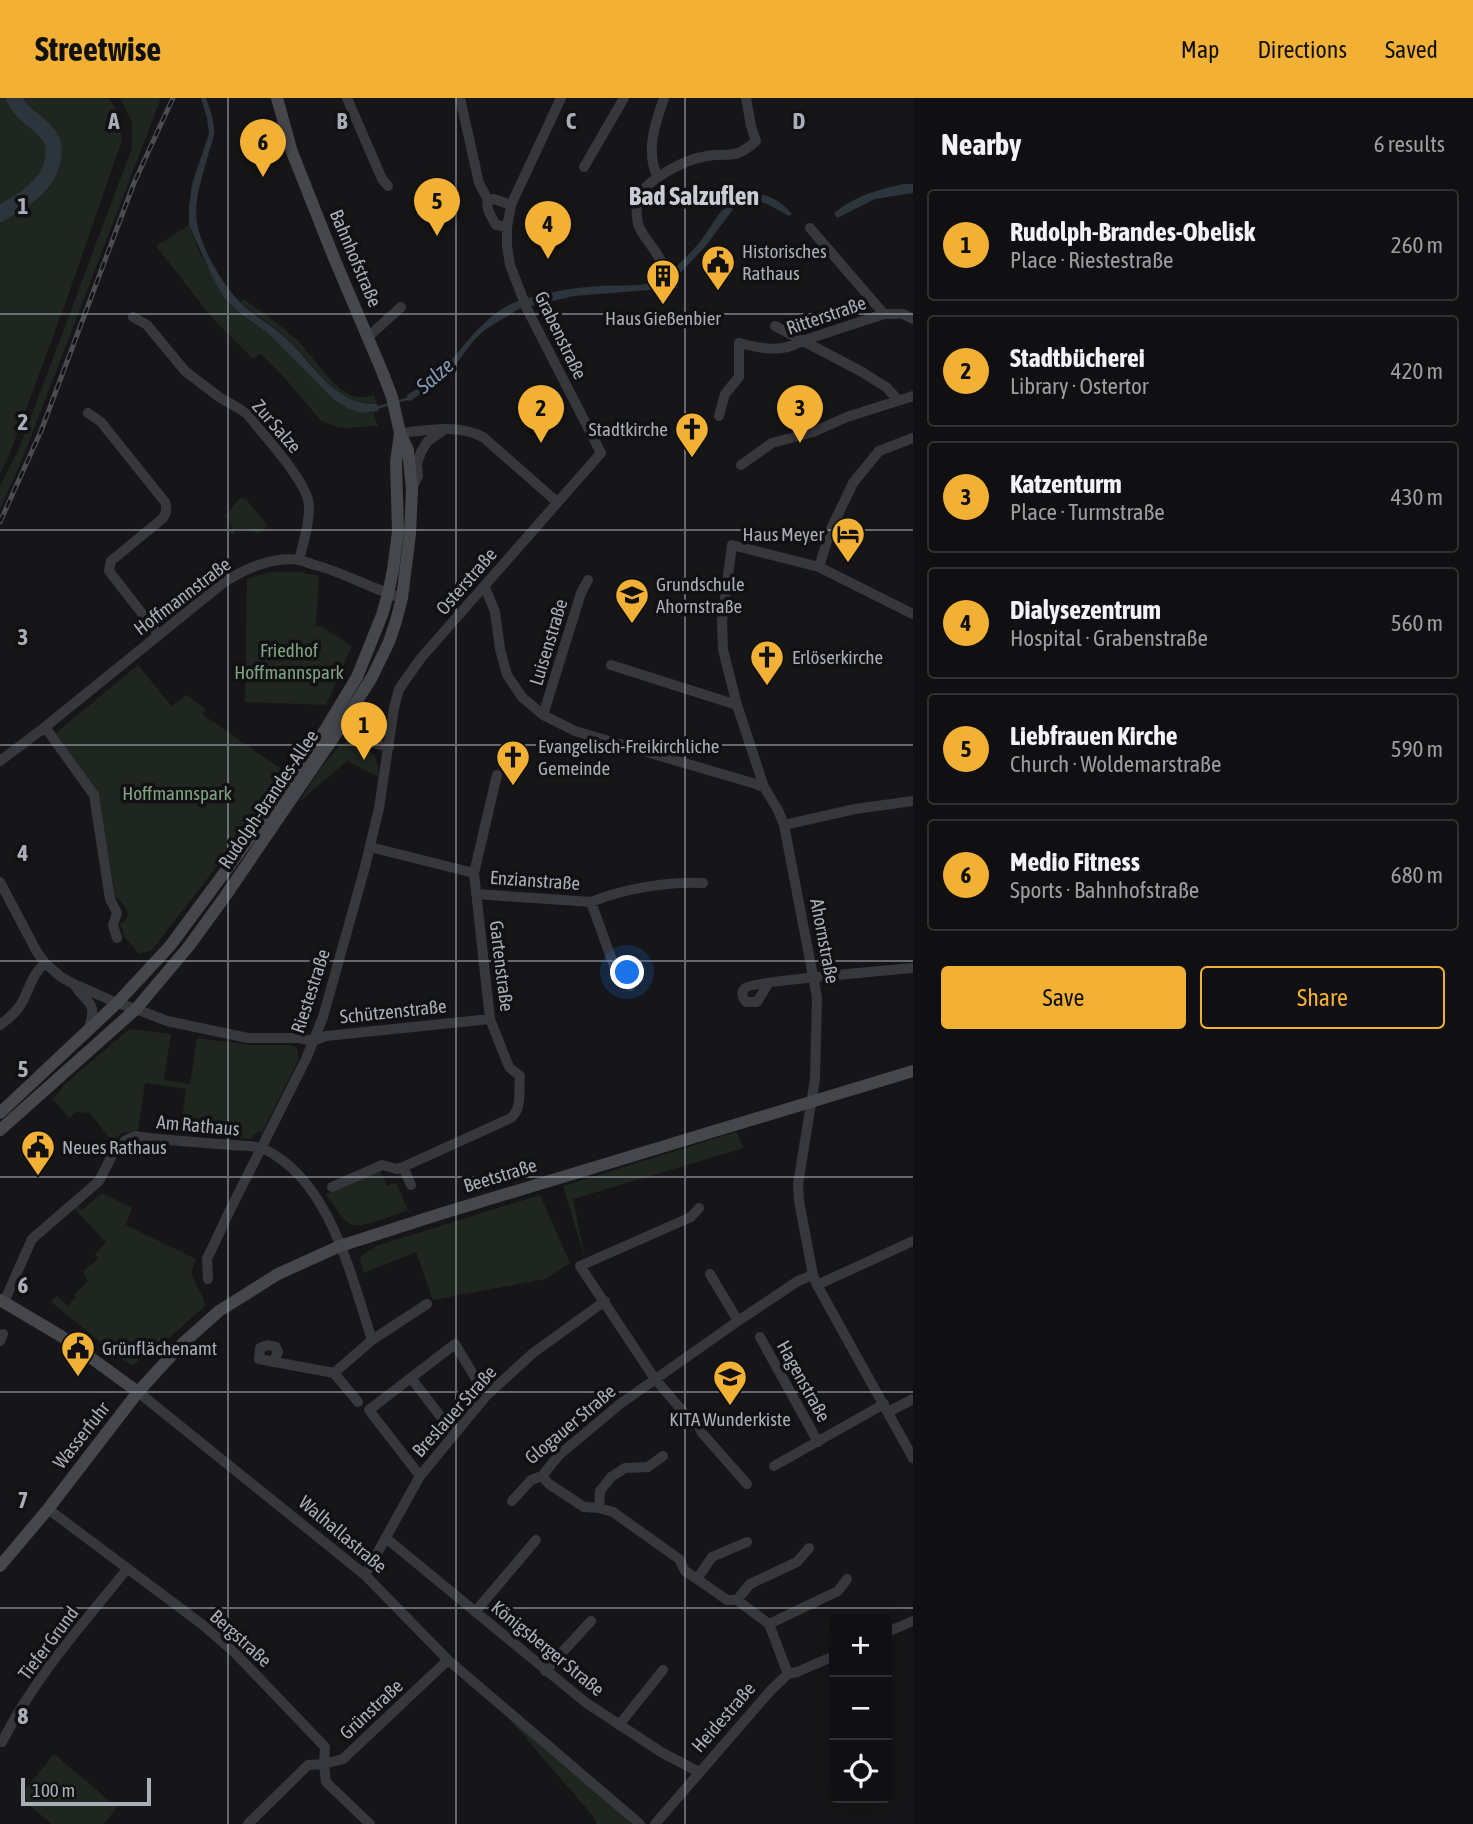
<!DOCTYPE html>
<meta charset="utf-8">
<style>
body{margin:0;font-family:"Asap Condensed",sans-serif;background:#19191b;color:#f1f3f6}
.controls{position:absolute;right:21px;bottom:21px;display:grid;overflow:hidden;border-radius:7px;box-shadow:0 7px 28px #0002}
.controls button{width:63px;height:63px;display:grid;place-items:center;padding:0;border:0;border-bottom:2px solid #303032;background:#101012;color:#f1f3f6;font:35px sans-serif}
.scale{position:absolute;left:21px;bottom:18px;width:130px;box-sizing:border-box;padding-left:7px;border:4px solid #a8adb8;border-top:0;font-size:19px;line-height:24px;white-space:nowrap;color:#a8adb8;-webkit-text-stroke:5px #111113;paint-order:stroke}
.you{position:absolute;left:628px;top:875px;width:24px;height:24px;margin:-18px;border:5px solid #fff;border-radius:50%;background:#1a73e8;box-shadow:0 0 0 10px #1a73e833}
.badge{display:grid;place-items:center;width:46px;height:46px;border-radius:50%;background:#f2b134;color:#111;font-size:23px;font-weight:700}
.pin{position:absolute;translate:-50% -58px;filter:drop-shadow(0 2px 4px #0008)}
.pin::after{content:'';position:absolute;top:37px;width:24px;height:21px;background:inherit;clip-path:polygon(0 0,100% 0,50% 100%)}
.list{margin:0;padding:0;list-style:none}
h2{display:flex;justify-content:space-between;align-items:center;height:91px;margin:0;padding:0 28px;font-size:30px}
h2 small{font-size:23px;font-weight:400;color:#9c9d9f}
.list li{display:grid;grid-template-columns:46px 1fr auto;gap:21px;align-items:center;box-sizing:border-box;height:112px;margin:0 14px 14px;padding:0 14px;border:2px solid #303032;border-radius:7px}
.list b{display:block;font-size:26px;white-space:nowrap}
.list p{margin:0;font-size:23px;white-space:nowrap;color:#9c9d9f}
.list em{font-size:23px;font-style:normal;color:#9c9d9f}
.actions{display:flex;gap:14px;padding:21px 28px}
.actions a{flex:1;padding:16px 0;border:2px solid #f2b134;border-radius:7px;text-align:center;font-size:24px;color:#f2b134}
.actions .main{background:#f2b134;color:#111}
.icon{flex:none;width:38px;height:38px;fill:none;stroke:currentColor;stroke-width:2;stroke-linecap:round;stroke-linejoin:round}
.map{position:relative;flex:none;width:913px;height:1726px;overflow:hidden}
header{display:flex;align-items:center;gap:42px;box-sizing:border-box;height:98px;padding:0 35px;background:#f2b134;color:#111}
header strong{font-size:33px}
nav{display:flex;gap:38px;margin-inline-start:auto;font-size:24px}
main{display:flex}
aside{flex:1;background:#101012}
.map>svg:first-child{display:block}
.green{fill:#1e261f}
.water{fill:#2c353c}
.lines{fill:none;stroke-linecap:round;stroke-linejoin:round}
.stream{stroke:#2c353c;stroke-width:2.5}
.river{stroke:#2c353c;stroke-width:16}
.street{stroke:#37383d;stroke-width:10}
.secondary{stroke:#45474d;stroke-width:12}
.rail-casing{stroke:#4a4c52;stroke-width:5}
.rail{stroke:#111113;stroke-width:2.5;stroke-dasharray:8;stroke-linecap:butt}
.grid{fill:none;stroke:#a8adb8;stroke-width:2;stroke-opacity:0.55}
.labels{text-anchor:middle;stroke-width:7;stroke-linejoin:round;paint-order:stroke}
.poi-label{font-size:19px;fill:#a8adb8;stroke:#111113;text-anchor:start}
.street-label{font-size:19px;fill:#a8adb8;stroke:#111113}
.park-label{font-size:19px;fill:#7fa381;stroke:#111113}
.water-label{font-size:21px;font-style:italic;fill:#7f9bb3;stroke:#111113}
.district-label{font-size:26px;font-weight:bold;fill:#c9ccd4;stroke:#111113}
.grid-label{font-size:23px;text-anchor:middle;font-weight:bold;fill:#a8adb8;stroke:#111113;stroke-width:7;stroke-linejoin:round;paint-order:stroke}
</style>
<header>
<strong>Streetwise</strong>
<nav><a>Map</a><a>Directions</a><a>Saved</a></nav>
</header>
<main>
<div class="map">
<svg width="913" height="1726" viewBox="0 0 913 1726">
<rect width="100%" height="100%" fill="#161618"/>
<path class="green" d="M0,0h108l11,14 3,28 -54,156 -58,157 -10,20z
M120,0h41l-139,362 -22,49v-23l18,-35 114,-303v-26z
M189,127l9,24 26,49 17,16 27,19 66,67 15,9 13,4 13,-1 -1,3 4,11 -33,2 -7,-1 -17,-6 -37,-44 -23,-23 -8,5 -40,-40 -57,-73z
M244,201c17,13 36,25 52,40 16,14 39,56 62,58 5,1 11,-1 16,-2l3,9c-44,2 -64,-44 -94,-69 -14,-11 -29,-22 -43,-33z
M240,400l6,1 22,27 -9,7 -11,-4h-13l-1,6 -5,-2 4,-5 -8,-12z
M270,474h29l20,4 -3,50 6,1 30,19 -26,59 -81,-3 2,-123z
M138,567l33,41 15,-11 21,15 -5,4 82,57 -39,59 -93,120 -13,4 -14,-16 -5,-14 5,-3 3,-7 -3,-8 -10,-9 -16,-102 -43,-62z
M350,642c19,6 30,16 28,37l-31,-16 -49,42c11,-16 35,-58 52,-63z
M132,931l39,5 -7,46 26,4 7,-46 54,7h40l6,3 2,11 -37,73 -3,-1 -7,5 -1,3 -71,-5 6,-45 -41,-6 -7,47 -18,4 -5,6 -7,-4 -18,-23 -13,-1 -8,6 -16,-19 12,-15 62,-53z
M736,1034l8,16 -171,51 12,60 -22,-73z
M379,1071l8,17 9,-4 12,28c-12,4 -47,20 -58,14 -10,-6 -17,-21 -24,-30z
M102,1095l30,15 -6,17 70,34 -5,14 13,27 1,6 -53,47 -6,-1 -13,14 -12,-7 -70,-57 6,-6 10,10 9,-8 -2,-3 14,-14 -5,-9 15,-13 -3,-5 11,-12 -33,-34 3,-4 6,6z
M540,1097l30,68 -25,16 -112,21 -17,-48 -53,21 -3,-16 16,-11z
M506,1617l111,94 14,15h-34l-4,-8z
M54,1656l63,53 -13,17h-52l-33,-27z"/>
<path class="water" d="M201,0h5c4,11 9,25 8,36 -1,7 -4,14 -6,21 -6,24 -16,48 -10,73 6,24 24,56 42,74 15,15 35,25 50,40 25,25 47,64 87,62l2,7 -17,2 -13,-4 -15,-9 -66,-67 -27,-19 -17,-16 -12,-22 -23,-51v-18l3,-23 17,-50 -2,-16z
M904,86h9v9l-38,6 -38,19 -3,-5c21,-17 44,-24 70,-29z
M752,96c18,0 28,7 40,20l-3,2 -24,-13 -11,-2 -10,2 -10,5 -29,39 -30,31 -14,11 -87,7 -55,13 -33,20 -11,10 -26,34 -40,29 -2,-7c13,-8 28,-17 38,-28 21,-23 38,-49 66,-63 23,-10 65,-17 90,-18 20,-2 46,3 63,-9 12,-9 29,-26 38,-38 16,-21 21,-40 50,-45z"/>
<g class="lines">
<path class="stream" d="M396,304l14,-4
M376,310l14,-4"/>
<path class="river" d="M0,116c21,-13 46,-26 52,-51 3,-11 3,-21 -5,-30 -12,-15 -24,-16 -33,-35"/>
<path class="street" d="M347,0l35,81 6,7
M460,0l19,85 9,17c-3,9 4,17 8,25l11,2
M584,69l40,-69
M658,80c-13,-26 -3,-54 6,-80
M488,102l6,-1 17,6
M810,130l74,86h19l10,5
M673,187c-5,-13 -11,-23 -18,-34 -5,-8 -14,-17 -17,-27 -2,-10 -2,-23 4,-32 9,-14 43,-32 60,-35 26,-6 31,5 54,-16l-5,-15 -5,-28
M133,219l14,8 38,46 34,26 21,12 7,5c16,20 55,62 61,86 4,15 -5,44 -9,60
M775,228l87,46 24,15 12,13
M368,239l33,-30
M88,315l13,9 64,80c2,7 2,11 -3,17l-51,42 -2,10 49,63
M719,318l6,-22 14,-17v-34c24,6 41,10 63,-2l82,-27
M400,335c29,-3 57,-9 83,4l74,65
M741,367l31,-22 41,-11 34,-15 66,-21
M412,390l6,-12 -1,-12 4,-12 6,-10 18,-13
M819,469l11,-36 23,-48 26,-32 34,-13
M485,489l10,25 5,37 7,26 15,22 21,18 32,16 181,53 8,3 14,23 6,15 33,172 -2,82 -17,105 1,17 14,74 4,10 96,173
M611,567l126,40
M543,617l38,-122 7,-13
M342,627l26,17 21,5
M45,629l49,68 16,104 7,14 -4,12 4,13
M0,663l45,-34 178,-144c21,-14 50,-27 77,-23 5,1 10,4 15,5 30,8 57,24 87,33
M764,689l-27,-82 -14,-55 -1,-29 10,-76 87,22 94,47
M784,727l71,-16 58,-8
M370,749l104,26
M0,784l37,70 8,11 16,14 13,7 43,19 19,6 31,12 81,17h51l14,3 13,-5 164,-17
M476,796l115,8c32,-13 77,-21 112,-19
M591,804l27,75 12,9
M74,886c13,21 24,16 15,44
M768,886l-11,18h-11c-3,-4 -6,-9 -1,-14 7,-7 148,-18 168,-20
M0,927c8,-6 16,-12 21,-21 9,-15 10,-29 24,-41
M411,1087l-8,-18 108,-49c12,-11 7,-27 9,-42l-11,-9 -19,-48 -16,-146 23,-98
M332,1089l50,-22 15,4 6,-2
M699,1110l-8,9 -111,49 75,113 31,36 11,7 5,11 45,51
M710,1176l28,47
M208,1181l-1,-20 24,-51 75,-149 17,-42 42,-150 14,-59 15,-100 5,-19 22,-31 180,-205 -74,-144 -17,-44 -3,-19v-19l4,-22 50,-107
M817,1187l96,-44
M4,1204l28,-63 67,-58 16,-31 11,-10 9,-4c32,5 65,6 97,9 9,1 23,0 32,4 66,31 87,127 108,191
M760,1239l58,105
M0,1243l3,-7
M273,1264l5,-10 -2,-5 -8,-2 -8,3 -1,11 75,14 38,-33 55,-36
M334,1275l24,29
M411,1280l43,56
M138,1294l227,183 83,85 192,164
M888,1314l25,-13
M774,1368l110,-62
M420,1378l-51,-66 86,-66 31,52
M542,1378l7,8 35,23 15,1 14,4 66,47 6,12 12,8 30,21h10l32,24 19,50
M512,1403l19,-21 11,-4 17,-21 61,-51 118,-83 60,-40 15,-6
M599,1410l1,-17 11,-14 14,-9 23,-1 15,-11
M48,1411l155,116 32,28 90,94 -1,17 2,18 44,42
M386,1440l199,164 76,50 38,20
M365,1477l55,-99 66,-80 47,-43 72,-52
M697,1481l15,-22 35,-15
M737,1502l13,-16 47,-22 12,-14
M475,1514l61,-72
M769,1526l69,-33 9,-12
M887,1534l26,-11
M545,1573l46,-50
M619,1627l44,-55
M2,1644c32,-64 81,-118 125,-173
M248,1726l60,-59 16,-1 19,-5 105,-99
M655,1726l116,-134 17,-16 9,-2 37,-16"/>
<path class="secondary" d="M0,1015l117,-110 53,-57 80,-108 75,-108 32,-53 25,-62 6,-21 5,-24 5,-39 -2,-69 4,-29
M0,1032l136,-121 53,-63 37,-51 116,-170 30,-48 17,-35 7,-21 6,-23 8,-64 2,-45 -4,-39 -8,-17 -8,-36 -10,-26 -48,-113 -42,-106 -15,-54
M0,1202l61,36 77,56
M0,1468l48,-57 90,-117 43,-47 38,-34 59,-37 62,-28 100,-32 473,-143"/>
<g class="rail-casing">
<path id="rail" d="M0,424l41,-91 93,-248 39,-85"/>
</g>
<use href="#rail" class="rail"/>
</g>
<path class="grid" d="M228,0v1726M456,0v1726M685,0v1726M0,216h913M0,432h913M0,647h913M0,863h913M0,1079h913M0,1294h913M0,1510h913"/>
<defs>
<g id="civic-pin" transform="scale(1.75)"><path d="M0 17L-7.5 6A9.5 9.5 0 1 1 7.5 6Z" fill="#f2b134" stroke="#111113"/><path d="M-.6-6.5H3V-4.5H.6V-3L4-1V1h2V6H-6V1h2V-1L-.6-3ZM-1.2 2.5V6h2.4V2.5Z" fill="#111"/></g>
<g id="building-pin" transform="scale(1.75)"><path d="M0 17L-7.5 6A9.5 9.5 0 1 1 7.5 6Z" fill="#f2b134" stroke="#111113"/><path d="M-4-6H4V6H1V3H-1V6H-4ZM-2.5-4.3h1.7v1.8h-1.7ZM.8-4.3h1.7v1.8H.8ZM-2.5-1h1.7V.8h-1.7ZM.8-1h1.7V.8H.8Z" fill="#111"/></g>
<g id="church-pin" transform="scale(1.75)"><path d="M0 17L-7.5 6A9.5 9.5 0 1 1 7.5 6Z" fill="#f2b134" stroke="#111113"/><path d="M-1.2-6h2.4v3.5h3.3v2.4h-3.3V6h-2.4V-.1h-3.3v-2.4h3.3Z" fill="#111"/></g>
<g id="hotel-pin" transform="scale(1.75)"><path d="M0 17L-7.5 6A9.5 9.5 0 1 1 7.5 6Z" fill="#f2b134" stroke="#111113"/><path d="M-6-4.5h1.5V1H6V5H4.5V3h-9V5H-6ZM-4 0a1.8 1.8 0 1 1 3.6 0ZM.5 0V-2.5h3Q6-2.5 6 0Z" fill="#111"/></g>
<g id="school-pin" transform="scale(1.75)"><path d="M0 17L-7.5 6A9.5 9.5 0 1 1 7.5 6Z" fill="#f2b134" stroke="#111113"/><path d="M0-5L7-2L0 1L-7-2ZM-4 1L0 2.5L4 1V4Q0 6-4 4Z" fill="#111"/></g>
</defs>
<g fill-rule="evenodd">
<use href="#civic-pin" x="718" y="164"/>
<use href="#building-pin" x="663" y="178"/>
<use href="#church-pin" x="692" y="331"/>
<use href="#hotel-pin" x="848" y="436"/>
<use href="#school-pin" x="632" y="497"/>
<use href="#church-pin" x="767" y="559"/>
<use href="#church-pin" x="513" y="659"/>
<use href="#civic-pin" x="38" y="1049"/>
<use href="#civic-pin" x="78" y="1250"/>
<use href="#school-pin" x="730" y="1279"/>
</g>
<g class="labels">
<g class="poi-label">
<text x="742" y="160">Historisches<tspan x="742" dy="22">Rathaus</tspan></text>
<text x="663" y="227" text-anchor="middle">Haus Gießenbier</text>
<text x="668" y="338" text-anchor="end">Stadtkirche</text>
<text x="824" y="443" text-anchor="end">Haus Meyer</text>
<text x="656" y="493">Grundschule<tspan x="656" dy="22">Ahornstraße</tspan></text>
<text x="792" y="566">Erlöserkirche</text>
<text x="538" y="655">Evangelisch-Freikirchliche<tspan x="538" dy="22">Gemeinde</tspan></text>
<text x="62" y="1056">Neues Rathaus</text>
<text x="102" y="1257">Grünflächenamt</text>
<text x="730" y="1328" text-anchor="middle">KITA Wunderkiste</text>
</g>
<g class="street-label">
<text transform="translate(356 160) rotate(67)" y="7">Bahnhofstraße</text>
<text transform="translate(826 217) rotate(-19)" y="7">Ritterstraße</text>
<text transform="translate(561 237) rotate(64)" y="7">Grabenstraße</text>
<text transform="translate(277 328) rotate(49)" y="7">Zur Salze</text>
<text transform="translate(466 483) rotate(-49)" y="7">Osterstraße</text>
<text transform="translate(182 498) rotate(-37)" y="7">Hoffmannstraße</text>
<text transform="translate(548 544) rotate(-73)" y="7">Luisenstraße</text>
<text transform="translate(268 701) rotate(-56)" y="7">Rudolph-Brandes-Allee</text>
<text transform="translate(535 782) rotate(4)" y="7">Enzianstraße</text>
<text transform="translate(825 843) rotate(79)" y="7">Ahornstraße</text>
<text transform="translate(502 868) rotate(83)" y="7">Gartenstraße</text>
<text transform="translate(310 893) rotate(-72)" y="7">Riestestraße</text>
<text transform="translate(393 913) rotate(-6)" y="7">Schützenstraße</text>
<text transform="translate(198 1027) rotate(5)" y="7">Am Rathaus</text>
<text transform="translate(500 1077) rotate(-17)" y="7">Beetstraße</text>
<text transform="translate(804 1283) rotate(61)" y="7">Hagenstraße</text>
<text transform="translate(454 1313) rotate(-48)" y="7">Breslauer Straße</text>
<text transform="translate(570 1326) rotate(-40)" y="7">Glogauer Straße</text>
<text transform="translate(81 1337) rotate(-52)" y="7">Wasserfuhr</text>
<text transform="translate(343 1436) rotate(40)" y="7">Walhallastraße</text>
<text transform="translate(241 1540) rotate(42)" y="7">Bergstraße</text>
<text transform="translate(48 1545) rotate(-53)" y="7">Tiefer Grund</text>
<text transform="translate(548 1550) rotate(39)" y="7">Königsberger Straße</text>
<text transform="translate(371 1611) rotate(-43)" y="7">Grünstraße</text>
<text transform="translate(723 1619) rotate(-49)" y="7">Heidestraße</text>
</g>
<g class="park-label">
<text x="289" y="559">Friedhof<tspan x="289" dy="22">Hoffmannspark</tspan></text>
<text x="177" y="702">Hoffmannspark</text>
</g>
<g class="water-label">
<text transform="translate(435 278) rotate(-41)" y="7">Salze</text>
</g>
<g class="district-label">
<text x="694" y="107">Bad Salzuflen</text>
</g>
</g>
<g class="grid-label">
<text x="114" y="31">A</text>
<text x="342" y="31">B</text>
<text x="571" y="31">C</text>
<text x="799" y="31">D</text>
<text x="23" y="116">1</text>
<text x="23" y="332">2</text>
<text x="23" y="547">3</text>
<text x="23" y="763">4</text>
<text x="23" y="979">5</text>
<text x="23" y="1195">6</text>
<text x="23" y="1410">7</text>
<text x="23" y="1626">8</text>
</g>
</svg>
<div class="controls">
<button>+</button>
<button>−</button>
<button><svg class="icon" aria-label="locate" viewBox="0 0 24 24"><circle cx="12" cy="12" r="6"/><path d="M12 2v4M12 18v4M2 12h4M18 12h4"/></svg></button>
</div>
<div class="scale">100 m</div>
<div class="you"></div>
<div class="pin badge" style="left:364px;top:662px">1</div>
<div class="pin badge" style="left:541px;top:345px">2</div>
<div class="pin badge" style="left:800px;top:345px">3</div>
<div class="pin badge" style="left:548px;top:161px">4</div>
<div class="pin badge" style="left:437px;top:138px">5</div>
<div class="pin badge" style="left:263px;top:79px">6</div>
</div>
<aside>
<h2>Nearby<small>6 results</small></h2>
<ul class="list">
<li><span class="badge">1</span><div><b>Rudolph-Brandes-Obelisk</b><p>Place · Riestestraße</p></div><em>260 m</em></li>
<li><span class="badge">2</span><div><b>Stadtbücherei</b><p>Library · Ostertor</p></div><em>420 m</em></li>
<li><span class="badge">3</span><div><b>Katzenturm</b><p>Place · Turmstraße</p></div><em>430 m</em></li>
<li><span class="badge">4</span><div><b>Dialysezentrum</b><p>Hospital · Grabenstraße</p></div><em>560 m</em></li>
<li><span class="badge">5</span><div><b>Liebfrauen Kirche</b><p>Church · Woldemarstraße</p></div><em>590 m</em></li>
<li><span class="badge">6</span><div><b>Medio Fitness</b><p>Sports · Bahnhofstraße</p></div><em>680 m</em></li>
</ul>
<div class="actions"><a class="main">Save</a><a>Share</a></div>
</aside>
</main>
